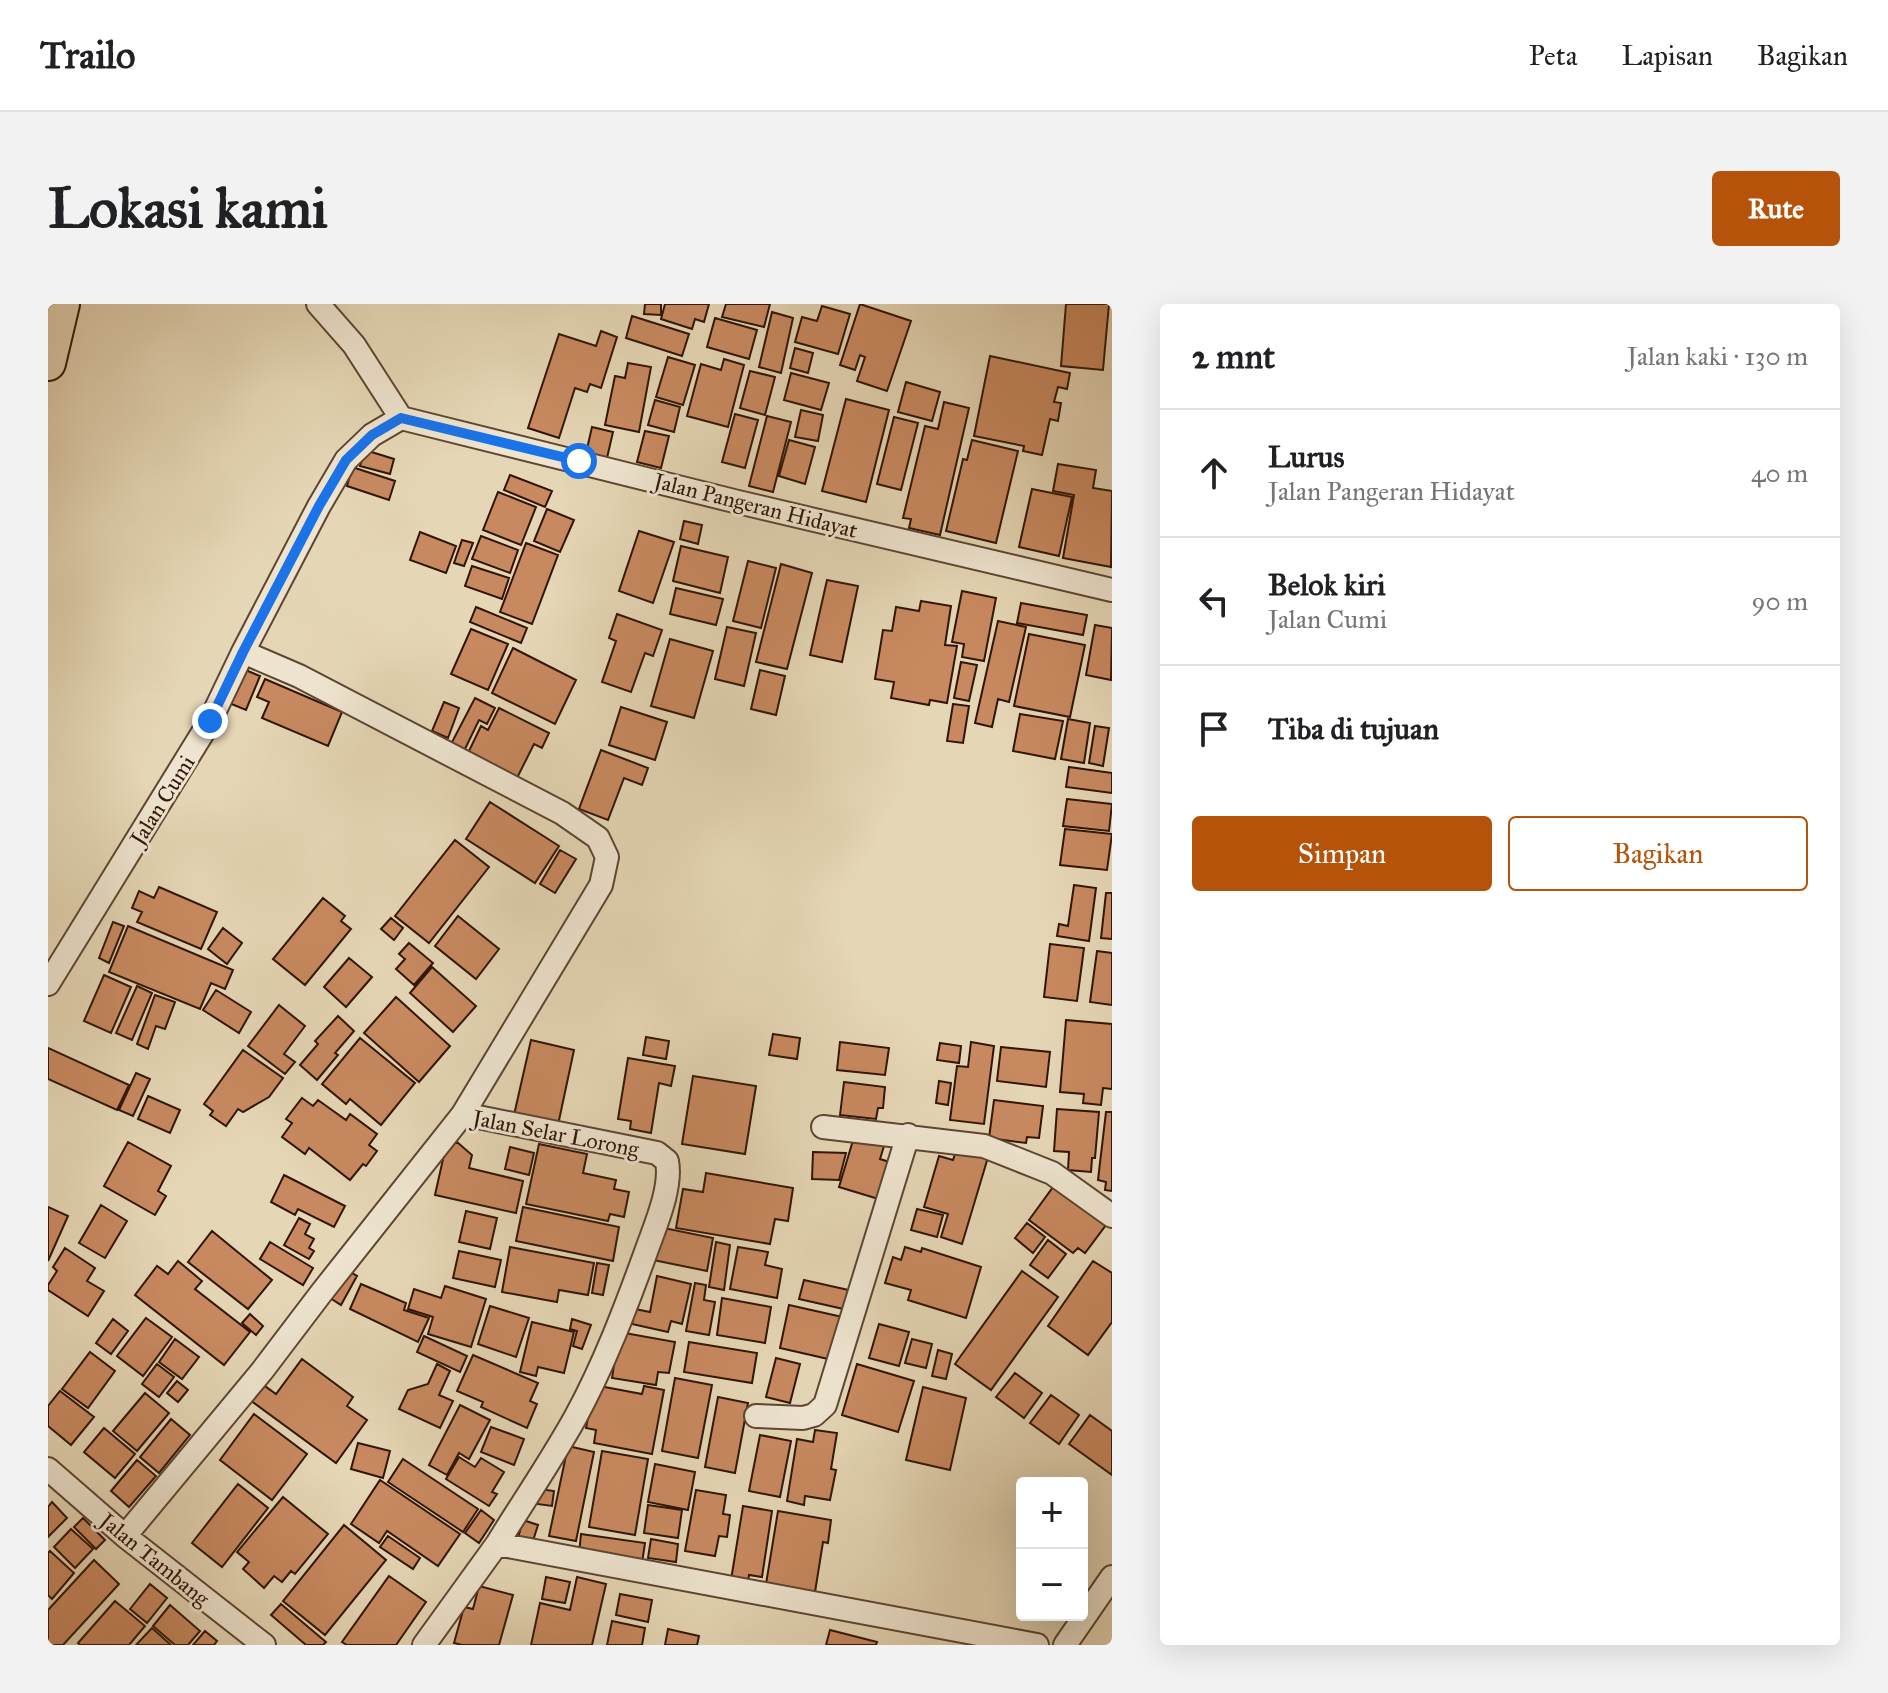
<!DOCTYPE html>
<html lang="id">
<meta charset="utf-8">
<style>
body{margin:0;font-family:"IM FELL Great Primer",serif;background:#f2f2f2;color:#202124}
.controls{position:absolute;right:24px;bottom:24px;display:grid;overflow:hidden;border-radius:8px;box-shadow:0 8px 32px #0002}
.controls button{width:72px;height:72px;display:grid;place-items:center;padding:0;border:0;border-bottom:2px solid #e0e0e0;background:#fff;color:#202124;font:40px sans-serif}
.stop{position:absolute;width:24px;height:24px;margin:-18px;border:6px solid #1a73e8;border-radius:50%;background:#fff}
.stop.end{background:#1a73e8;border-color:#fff;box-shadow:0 2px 8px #0008}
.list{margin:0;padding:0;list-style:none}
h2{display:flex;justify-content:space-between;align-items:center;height:104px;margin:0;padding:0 32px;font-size:34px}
h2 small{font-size:26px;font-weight:400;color:#757577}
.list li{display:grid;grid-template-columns:52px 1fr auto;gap:24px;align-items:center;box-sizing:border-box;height:128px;padding:0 32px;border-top:2px solid #e0e0e0}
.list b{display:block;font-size:30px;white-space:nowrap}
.list p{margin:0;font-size:26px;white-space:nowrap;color:#757577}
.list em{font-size:26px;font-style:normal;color:#757577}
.actions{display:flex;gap:16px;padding:24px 32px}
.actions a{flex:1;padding:18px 0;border:2px solid #b45309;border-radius:8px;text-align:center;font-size:28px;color:#b45309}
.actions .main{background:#b45309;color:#fff}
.icon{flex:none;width:44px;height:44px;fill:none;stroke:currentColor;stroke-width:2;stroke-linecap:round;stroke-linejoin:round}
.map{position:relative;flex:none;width:1064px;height:1341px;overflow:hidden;border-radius:8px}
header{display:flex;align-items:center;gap:48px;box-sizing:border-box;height:112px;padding:0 40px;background:#fff;border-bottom:2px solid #e0e0e0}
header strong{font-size:38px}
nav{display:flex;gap:44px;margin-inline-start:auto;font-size:28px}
.intro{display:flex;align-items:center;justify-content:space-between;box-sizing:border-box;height:192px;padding:0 48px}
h1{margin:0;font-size:56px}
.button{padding:20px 36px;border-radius:8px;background:#b45309;color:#fff;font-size:28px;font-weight:700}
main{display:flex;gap:48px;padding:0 48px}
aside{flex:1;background:#fff;border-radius:8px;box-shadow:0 8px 32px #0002}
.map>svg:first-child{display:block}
.building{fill:#c88960;stroke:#301506;stroke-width:2}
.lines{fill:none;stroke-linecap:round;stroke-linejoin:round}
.minor-casing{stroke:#5d4532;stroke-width:26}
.primary-casing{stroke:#301506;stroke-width:38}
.minor{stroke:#eee4cf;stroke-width:22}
.primary{stroke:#e5d6b5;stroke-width:34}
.route{stroke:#1a73e8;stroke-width:10}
.labels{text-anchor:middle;stroke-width:6;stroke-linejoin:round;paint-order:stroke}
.street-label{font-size:22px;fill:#301506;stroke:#eee4cf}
</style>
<header>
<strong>Trailo</strong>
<nav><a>Peta</a><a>Lapisan</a><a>Bagikan</a></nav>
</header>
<div class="intro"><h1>Lokasi kami</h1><a class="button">Rute</a></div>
<main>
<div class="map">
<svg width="1064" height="1341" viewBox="0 0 1064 1341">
<rect width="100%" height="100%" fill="#e5d6b5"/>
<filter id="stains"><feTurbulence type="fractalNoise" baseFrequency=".0025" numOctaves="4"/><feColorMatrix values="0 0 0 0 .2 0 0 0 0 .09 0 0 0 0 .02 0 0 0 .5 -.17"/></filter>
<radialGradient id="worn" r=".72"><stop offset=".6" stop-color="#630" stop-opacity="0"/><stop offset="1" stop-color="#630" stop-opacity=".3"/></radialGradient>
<path class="building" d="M597,0h16v11l-17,-1z
M617,0h44l-5,18 -9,-3 -3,10 -31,-10z
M678,0h44l-6,23 -42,-10z
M812,0l51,17 -24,70 -30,-10 8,-24 -5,-2 -5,15 -15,-5z
M1018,0h43l-6,66 -42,-4z
M774,2l28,8 -12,40 -43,-12 7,-25 15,4z
M724,8l21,6 -12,55 -22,-6z
M584,12l57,18 -7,22 -56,-18z
M667,14l42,12 -8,29 -42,-12z
M553,27l16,6 -16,51 -11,-4 -3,8 -12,-4 -16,50 -31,-10 31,-94 37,12z
M747,44l18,5 -5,20 -18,-5z
M942,52l80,17 -3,16 -9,-2 -4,15 7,1 -3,18 -8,-2 -8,36 -19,-4 1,-5 -50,-10z
M620,53l27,8 -12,40 -27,-8z
M676,55l20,6 -16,62 -41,-11 14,-52 20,6z
M580,59l23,4 -12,65 -34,-7 10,-49 10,2z
M702,67l25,6 -10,38 -25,-7z
M743,69l38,10 -8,27 -37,-10z
M858,78l34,10 -8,29 -34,-9z
M798,95l43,11 -23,92 -44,-11z
M607,96l25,7 -6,25 -26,-7z
M896,98l25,6 -29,127 -31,-7 2,-9 -8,-1 22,-92 13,3z
M753,106l22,5 -5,26 -23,-4z
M687,110l23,6 -13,48 -23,-6z
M719,112l24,6 -18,70 -24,-6z
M846,113l24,6 -17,67 -24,-6z
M544,123l21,5 -6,26 -21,-5z
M597,127l24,5 -8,32 -24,-6z
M741,136l26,7 -10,37 -26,-8z
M924,136l46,11 -22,92 -50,-12 17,-72 4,1z
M317,146l29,9 -4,15 -30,-8z
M1010,160l38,6 -3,18 19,3 -1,76 -48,-9 11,-63 -21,-4z
M304,163l43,14 -6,19 -42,-14z
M462,171l42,16 -7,16 -41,-17z
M984,185l40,8 -13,59 -40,-9z
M450,188l38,15 -15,38 -38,-15z
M499,205l27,11 -14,32 -26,-11z
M636,217l18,4 -4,19 -18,-5z
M591,227l35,11 -21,61 -34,-12z
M372,228l36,14 -10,27 -36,-13z
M433,232l37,14 -8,23 -38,-14z
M414,236l11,3 -9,23 -10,-3z
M478,239l32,12 -26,69 -32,-12z
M633,242l47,11 -8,36 -47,-12z
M700,257l28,7 -15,60 -28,-7z
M733,260l31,9 -25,96 -31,-7z
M424,262l37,12 -7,21 -37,-13z
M779,276l31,6 -16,76 -32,-7z
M628,284l47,11 -7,26 -46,-11z
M914,287l34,7 -12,63 -22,-4 2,-13 -12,-2z
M873,297l30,5 -6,39 12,1 -10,57 -17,-3 -1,5 -38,-7 3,-16 -19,-3 8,-49 9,1 4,-24 23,4z
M973,299l66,12 -4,20 -66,-12z
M428,303l51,21 -6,15 -51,-21z
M569,310l45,16 -9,26 -8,-3 -14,39 -29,-10 14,-41 -7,-3z
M950,317l28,6 -17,75 -11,-3 -6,28 -17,-4z
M1047,321l17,3 -1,52 -25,-5z
M679,323l29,6 -12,53 -29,-7z
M423,325l37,15 -20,46 -37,-16z
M981,330l56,11 -15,72 -56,-11z
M622,335l43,12 -19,67 -43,-12z
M465,344l63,32 -21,44 -63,-31z
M913,358l16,3 -8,36 -15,-3z
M190,363l22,9 -14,34 -22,-9z
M712,366l25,6 -9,39 -25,-6z
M217,375l77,33 -14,34 -66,-28 7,-16 -12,-5z
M427,394l20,10 -8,16 -8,-4 -15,31 -13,-7z
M396,398l15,6 -11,30 -16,-7z
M905,400l16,2 -6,37 -16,-2z
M573,403l46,15 -12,38 -46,-15z
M451,404l50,25 -7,15 -8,-4 -17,34 -49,-25 13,-27 7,4z
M972,410l43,7 -8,38 -42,-8z
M1020,415l22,4 -6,40 -23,-4z
M1047,422l14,2 -6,38 -14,-3z
M553,446l47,18 -6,17 -18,-7 -16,42 -29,-11z
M1021,463l43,6v20l-46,-6z
M1019,495l45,5 -3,27 -46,-5z
M442,498l69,44 -24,37 -69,-44z
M1017,525l47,5 -5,36 -47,-5z
M407,536l34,27 -60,76 -34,-27z
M512,546l16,9 -21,34 -15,-9z
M1026,581l22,3 -7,53 -32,-5 2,-12 9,2z
M111,583l58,25 -16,37 -64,-27 5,-10 -10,-4 7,-17 15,7z
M1058,589h6v46l-11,-1z
M275,594l22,18 -4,5 10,8 -46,56 -32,-26z
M410,612l41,33 -23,30 -41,-33z
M343,614l12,10 -9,12 -13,-11z
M65,618l11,4 -15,37 -10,-5z
M80,622l105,44 -8,19 -14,-6 -11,26 -91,-37z
M175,624l19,15 -15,21 -19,-15z
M361,639l24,20 -19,22 -18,-16 9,-10 -6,-5z
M1002,640l34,4 -7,53 -33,-4z
M1049,647l15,2v52l-22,-3z
M301,654l23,19 -26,30 -22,-20z
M384,663l44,39 -23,26 -43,-39z
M56,671l27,12 -20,46 -27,-12z
M89,682l15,7 -20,47 -16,-7z
M168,686l35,22 -12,21 -36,-23z
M107,691l20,7 -10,27 -9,-3 -8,23 -11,-5z
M348,693l54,49 -31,36 -55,-49z
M231,701l26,21 -21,28 11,8 -10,12 -37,-28z
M290,712l16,15 -19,22 3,2 -21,25 -17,-15 18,-21 -3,-3z
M1018,716l46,4v65l-9,-1 -2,17 -18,-2 1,-9 -24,-2z
M725,730l27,4 -3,21 -28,-4z
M598,733l23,4 -3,18 -23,-4z
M312,734l55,45 -34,42 -31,-26 -4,5 -24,-20z
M483,736l43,10 -16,75 -44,-10z
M792,738l49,6 -4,27 -48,-5z
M923,738l23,4 -10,78 -34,-4 7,-54 11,1z
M892,739l21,3 -2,17 -22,-3z
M953,743l49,5 -4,35 -49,-6z
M0,744l81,37 -12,25 -69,-31z
M195,746l40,28 -14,19 -26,15 -5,-3 -12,17 -16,-11 3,-4 -9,-7z
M580,754l47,8 -4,20 -12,-3 -8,50 -21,-4 1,-8 -13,-2z
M88,769l14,6 -17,37 -14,-6z
M645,772l63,10 -11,68 -63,-10z
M891,777l12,2 -3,22 -12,-2z
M796,778l41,5 -2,21h-5l-2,11 -36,-4z
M100,792l32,14 -10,23 -32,-14z
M254,794l11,8 5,-6 28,20 4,-6 27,20 -8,11 8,6 -11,15 -3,-2 -13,16 -41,-32 -4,6 -23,-17 10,-14 -6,-4z
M946,796l49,6 -4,32 -12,-1 -1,6 -37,-5z
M1009,805l42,3 -4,46h-3l-1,14 -23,-2 1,-18 -15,-1z
M1058,808h6v79l-7,-1 1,-8 -8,-2z
M806,833l30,9 -4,13 16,5 -11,37 -46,-14z
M80,838l43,24 -13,25 8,5 -11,19 -51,-29z
M409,838l15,13 -3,13 54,13 -7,32 -81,-18 10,-45z
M491,840l48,10 -4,19 33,7 -2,9 15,3 -5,25 -14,-3 -2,7 -82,-17z
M910,841l31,9 -27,90 -21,-7 7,-23 -24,-7 15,-51 14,4z
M462,843l24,6 -5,22 -24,-6z
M765,848l33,1 -7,27 -27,-1z
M658,869l87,15 -5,33 -13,-2 -5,25 -94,-16 7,-39 20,3z
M236,871l61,31 -11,21 -36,-18 -3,6 -24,-13z
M1008,879l53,38 -24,32 -7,-5 -5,5 -44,-33z
M53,901l26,16 -22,37 -26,-15z
M0,903l20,9 -20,45z
M475,903l96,20 -6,34 -97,-20z
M869,905l26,6 -6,22 -26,-7z
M418,907l31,7 -7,31 -31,-7z
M251,914l11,6 -5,10 9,5 -5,9 5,3 -5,8 -25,-14z
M979,919l18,14 -12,16 -18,-15z
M611,923l54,11 -6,33 -54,-11z
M164,927l60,49 -24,29 -60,-47z
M1000,936l18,14 -18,24 -18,-13z
M222,938l43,26 -10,17 -43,-26z
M668,938l14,3 -6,45 -15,-3z
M462,943l84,16 -6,32 -29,-5 -2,12 -55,-10z
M690,943l30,5 -3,13 17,4 -5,29 -47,-9z
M857,943l16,5 1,-4 59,19 -15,51 -58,-18 3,-10 -26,-7 8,-26 8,3z
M17,944l30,20 -8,13 17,10 -16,25 -40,-26v-5l9,-14 -4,-4z
M411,947l42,9 -6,27 -42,-9z
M130,957l24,20 -7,8 55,43 -26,33 -89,-70 22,-29 11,8z
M1045,957l19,12v49l-24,33 -40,-29z
M549,959l12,2 -6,30 -11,-2z
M295,964l14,8 -16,29 -14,-9z
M974,967l36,26 -67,93 -36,-26z
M609,972l34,8 -9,40 -11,-3 -3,11 -36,-8 3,-15 15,3z
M756,976l49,11 -5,19 -49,-11z
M647,979l11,2 -2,15 11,2 -6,33 -23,-4z
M313,980l45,19 -2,7 25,8 -11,24 -68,-33z
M397,982l41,13 -15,48 -43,-13 5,-17 -25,-8 6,-20 27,9z
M674,994l49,9 -6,36 -48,-8z
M741,1001l58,13 -10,43 -57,-13z
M442,1002l39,12 -13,39 -38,-13z
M202,1010l13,12 -7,9 -14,-12z
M98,1014l26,19 -29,39 -26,-20z
M65,1015l15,12 -17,23 -15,-11z
M524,1015l19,6 -9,24 -9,-3 4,-15 -7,-2z
M484,1018l42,10 -10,41 -26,-6 -2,9 -16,-4z
M831,1020l30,8 -10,34 -30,-8z
M571,1028l56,10 -6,31 -11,-1 -2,13 -44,-7z
M376,1032l43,20 -7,16 -43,-20z
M127,1035l24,18 -17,22 -23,-17z
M864,1035l20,5 -6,24 -21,-5z
M641,1038l68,11 -5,30 -68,-11z
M890,1046l14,4 -6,25 -14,-3z
M42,1048l25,19 -27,37 -26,-19z
M425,1051l65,28 -8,18 7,3 -10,24 -46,-21 2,-5 -26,-11z
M728,1054l24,6 -10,39 -24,-6z
M254,1055l51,38 -6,9 20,14 -31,43 -86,-63 12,-16 14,10z
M109,1060l17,13 -15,20 -17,-13z
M389,1060l13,7 -11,24 14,6 -13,27 -41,-19 9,-19 20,-6z
M809,1060l57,17 -16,51 -56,-17z
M967,1069l27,20 -18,25 -28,-21z
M627,1074l37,7 -14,73 -36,-7z
M129,1077l11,9 -10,12 -11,-9z
M546,1081l48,9 2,-8 20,4 -12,64 -58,-11 2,-13 -10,-2z
M875,1083l43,11 -16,72 -44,-10z
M12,1087l34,26 -23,28 -23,-19v-20z
M97,1089l24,20 -32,38 -24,-20z
M1003,1091l28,20 -20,29 -29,-21z
M670,1093l30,6 -13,70 -30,-6z
M412,1101l30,15 -21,39 -10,-6 -12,22 -18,-10z
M206,1110l53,40 -35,46 -52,-40z
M1042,1111l22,16v44l-43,-31z
M123,1115l19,16 -31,38 -19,-16z
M443,1123l33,12 -10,26 -33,-13z
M56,1124l31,26 -20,24 -31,-26z
M767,1126l22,3 -6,36 5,1 -6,30 -25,-4 -1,9 -17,-4 10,-62 16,3z
M712,1131l31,6 -11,56 -31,-6z
M310,1139l32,8 -7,27 -32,-9z
M520,1142l26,6 -18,89 -27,-5z
M554,1147l46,8 -13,76 -46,-8z
M411,1153l16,10 6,-9 23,14 -12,20 5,2 -8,12 -43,-27z
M355,1155l75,50 -15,23 -75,-50z
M89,1156l19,16 -27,31 -18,-16z
M607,1160l40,8 -7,38 -40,-8z
M332,1176l80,54 -22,32 -51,-35 -8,12 -28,-19z
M190,1180l30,24 -46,59 -30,-24z
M491,1185l15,2 -2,15 -15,-2z
M648,1186l30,5 -3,19 7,1 -3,22 -8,-1 -4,20 -30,-5z
M235,1193l45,37 -33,40 -4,-3 -9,11 -8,-6 -10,12 -21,-19 6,-7 -12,-10z
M4,1198l15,16 -19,19v-30z
M600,1201l34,5 -4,28 -34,-5z
M695,1202l29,5 -10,66 -13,-2 -1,8 -17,-3z
M433,1206l13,10 -15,23 -14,-10z
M730,1207l53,9 -3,23 -5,-1 -8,50 -49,-8z
M35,1214l22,22 -9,9 -22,-22z
M475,1216l15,5 -6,19 -14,-6z
M296,1221l42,35 -61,75 -42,-34z
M23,1225l22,20 -18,19 -21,-21z
M533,1230l64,9 -3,20 -63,-9z
M340,1232l32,22 -7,11 -33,-22z
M603,1235l27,5 -2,18 -28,-4z
M2,1247l24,22 -22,26 -4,-4v-42z
M46,1256l25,24 -56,61h-15v-35z
M341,1272l37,26 -30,43h-49l-5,-3z
M498,1273l24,5 -5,21 -23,-4z
M529,1273l29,7 -14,61h-61l9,-42 30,7z
M102,1280l17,14 -20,25 -17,-14z
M431,1282l34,9 -14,50h-37l-8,-2 10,-36 9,2z
M572,1290l32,6 -4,22 -32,-7z
M67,1297l30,25 -16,19h-49l-2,-2z
M233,1300l45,38 -3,3h-17l-35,-30z
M122,1301l30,26 -12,14h-13l-22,-19z
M564,1317l33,7 -3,17h-35z
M104,1324l19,17h-35z
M620,1325l31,7 -2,9h-32z
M782,1326l47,12 -1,3h-50z
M157,1327l12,10 -3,4h-21z"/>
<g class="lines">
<g class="minor-casing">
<path id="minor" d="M270,0l36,41 47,73
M353,114l337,84 374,88
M195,348l56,24 263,137 36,25 9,19 -6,28 -138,229
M0,680l162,-263 33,-69 76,-146 27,-46 26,-25 29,-17
M775,823l161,19 68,27 60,43
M708,1112l47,2 11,-3 11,-10 83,-270
M0,1165l77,67 139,109
M77,1232l137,-165 60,-79 141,-178 194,39 10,8c5,26 -11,63 -20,88 -21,58 -43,116 -72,169 -24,43 -52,84 -78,126
M376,1341l73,-101 540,101
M1017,1341l47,-68"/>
</g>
<g class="primary-casing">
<path id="primary" d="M0,59l14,-59"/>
</g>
<use href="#minor" class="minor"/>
<use href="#primary" class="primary"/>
</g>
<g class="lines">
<path class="route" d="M162,417l33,-69 76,-146 27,-46 26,-25 29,-17 178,43"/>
</g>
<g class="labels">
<g class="street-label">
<text transform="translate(708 201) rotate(14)" y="8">Jalan Pangeran Hidayat</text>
<text transform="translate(114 496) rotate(-58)" y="8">Jalan Cumi</text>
<text transform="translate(508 829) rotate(11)" y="8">Jalan Selar Lorong</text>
<text transform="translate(107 1255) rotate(39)" y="8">Jalan Tambang</text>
</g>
</g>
<rect width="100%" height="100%" filter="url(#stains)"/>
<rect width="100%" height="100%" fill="url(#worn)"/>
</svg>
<div class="controls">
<button>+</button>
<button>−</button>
</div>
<div class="stop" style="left:531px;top:157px"></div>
<div class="stop end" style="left:162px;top:417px"></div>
</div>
<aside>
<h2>2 mnt<small>Jalan kaki · 130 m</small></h2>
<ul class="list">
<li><svg class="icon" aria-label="ahead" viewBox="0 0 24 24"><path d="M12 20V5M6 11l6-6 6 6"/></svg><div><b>Lurus</b><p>Jalan Pangeran Hidayat</p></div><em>40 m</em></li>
<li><svg class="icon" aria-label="left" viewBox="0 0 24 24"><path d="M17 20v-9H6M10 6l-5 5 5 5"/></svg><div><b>Belok kiri</b><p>Jalan Cumi</p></div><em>90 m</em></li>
<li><svg class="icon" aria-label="arrive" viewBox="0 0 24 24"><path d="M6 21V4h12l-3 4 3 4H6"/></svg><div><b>Tiba di tujuan</b></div></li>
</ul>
<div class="actions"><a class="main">Simpan</a><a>Bagikan</a></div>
</aside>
</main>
